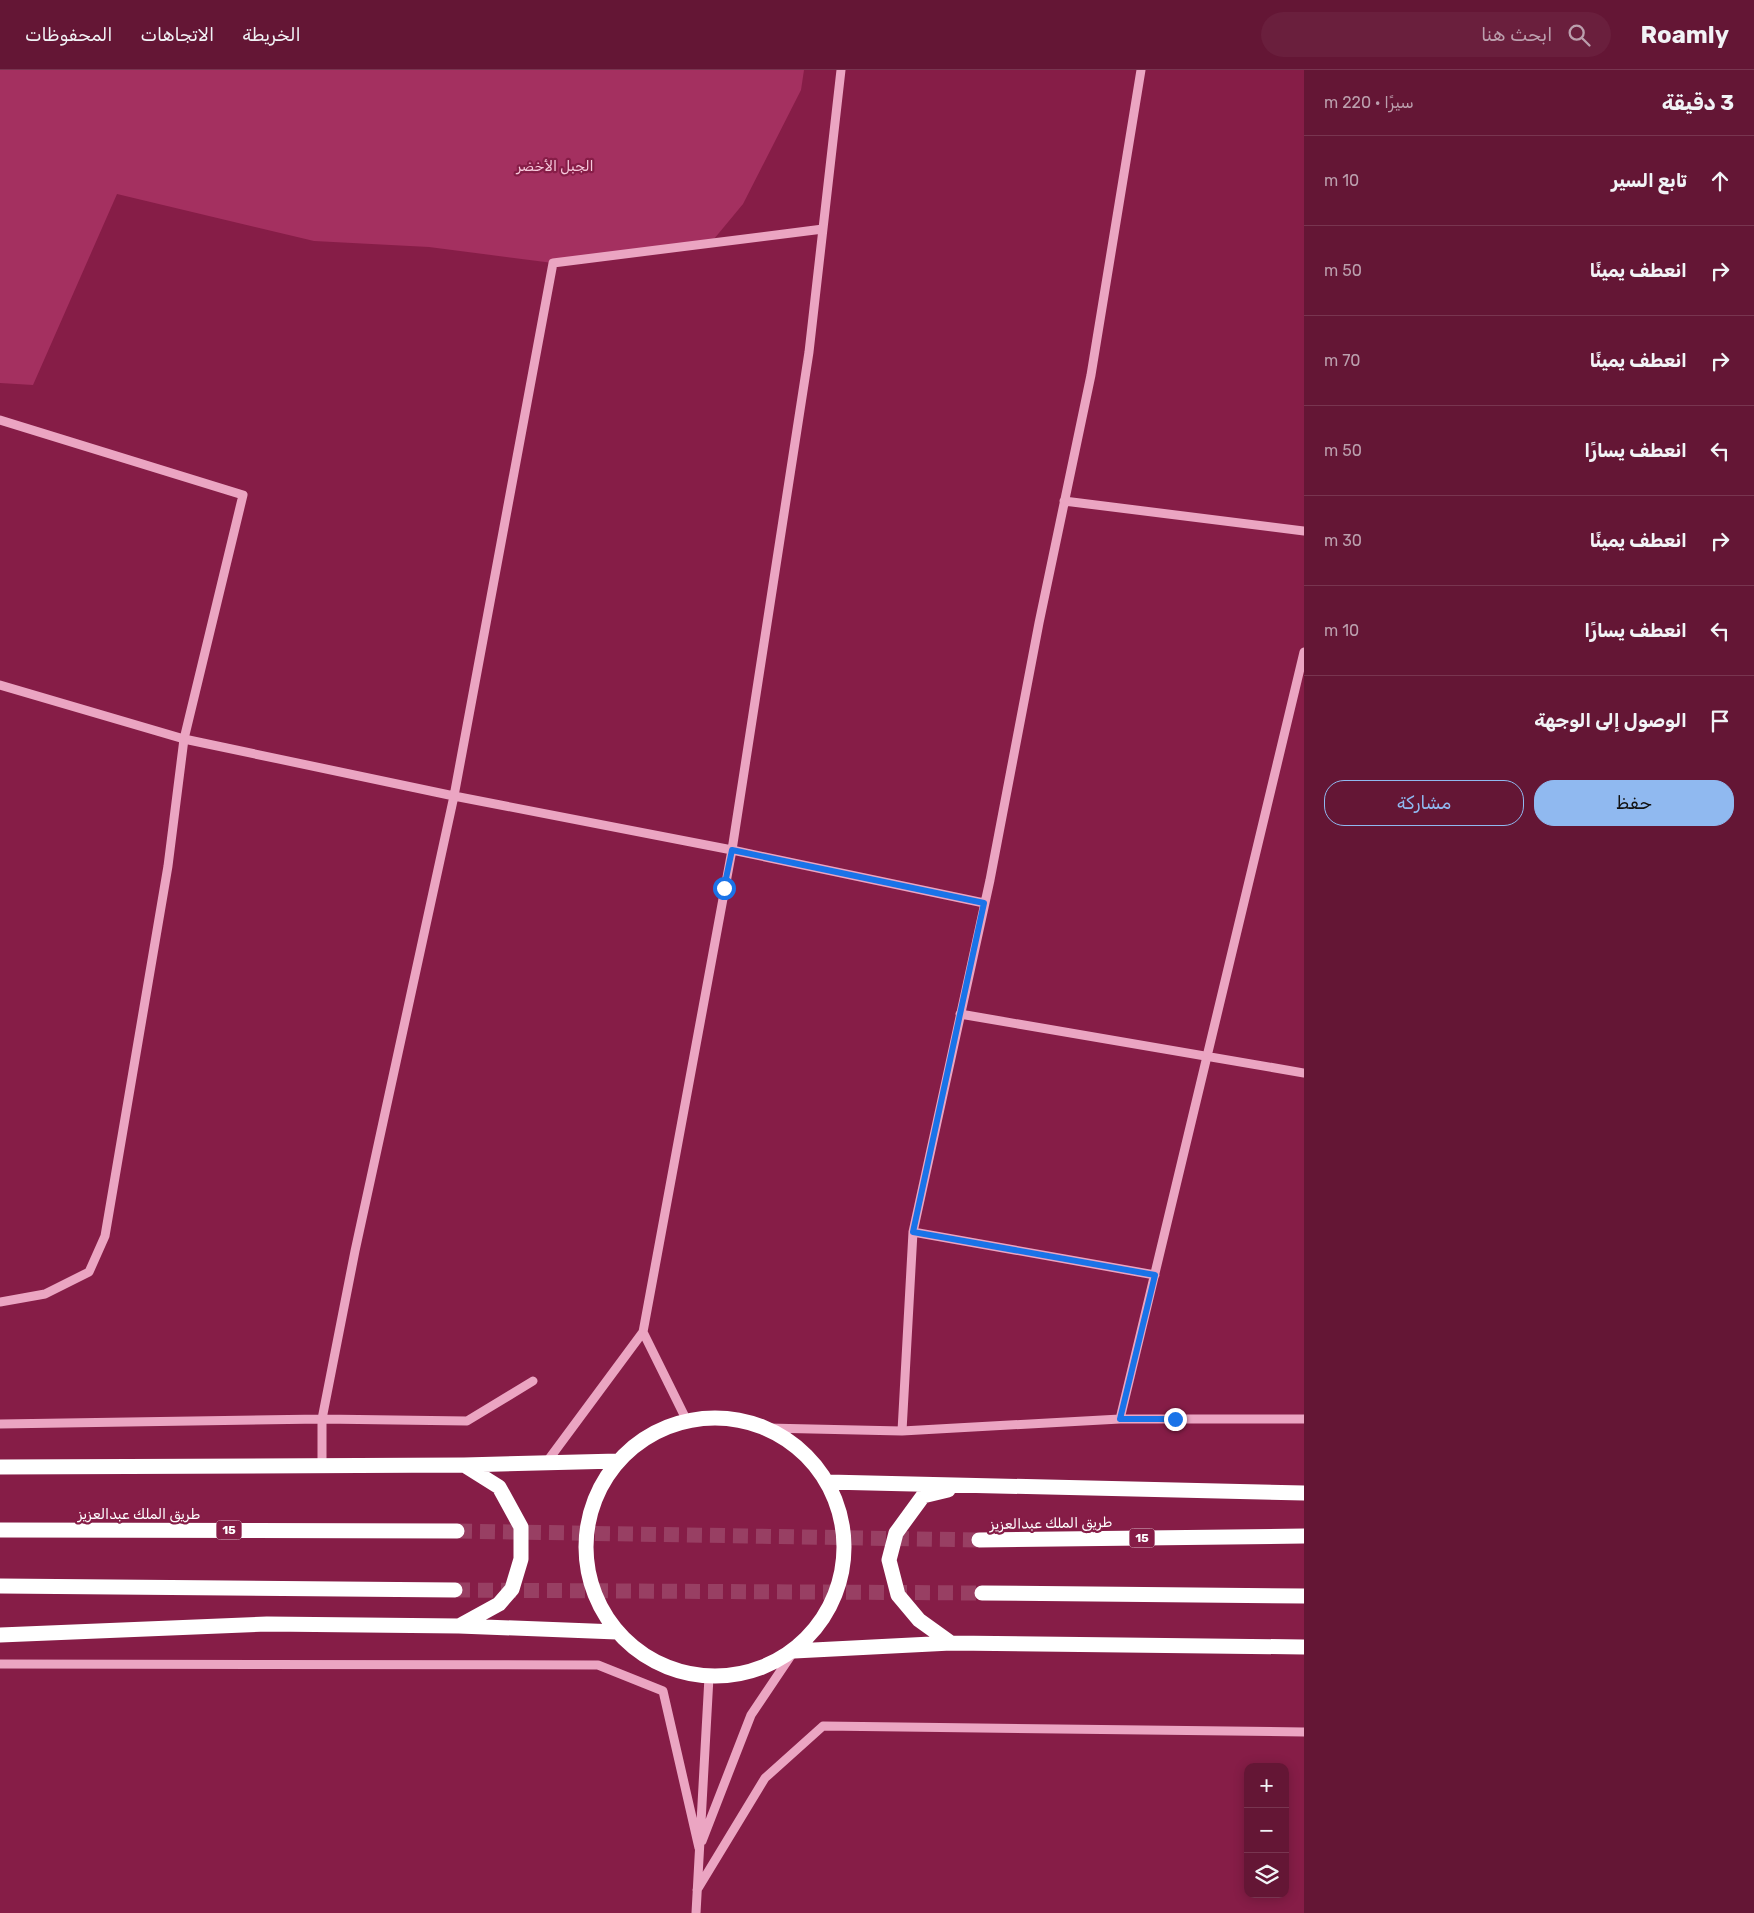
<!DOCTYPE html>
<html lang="ar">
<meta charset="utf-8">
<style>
body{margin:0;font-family:Rubik,Cairo,sans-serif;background:#6a1f3d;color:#f1f3f6;direction:rtl}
.controls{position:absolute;right:15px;bottom:15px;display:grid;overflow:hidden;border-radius:10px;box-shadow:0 2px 12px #0003}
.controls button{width:45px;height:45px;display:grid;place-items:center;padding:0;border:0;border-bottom:1px solid #783550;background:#641635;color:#f1f3f6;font:25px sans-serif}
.stop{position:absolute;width:15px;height:15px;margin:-11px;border:4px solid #1a73e8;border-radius:50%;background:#fff}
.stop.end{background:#1a73e8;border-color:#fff;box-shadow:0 1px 5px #0008}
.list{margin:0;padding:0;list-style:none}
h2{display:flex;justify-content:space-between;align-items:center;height:65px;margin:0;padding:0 20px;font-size:21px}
h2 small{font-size:16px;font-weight:400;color:#bb9fad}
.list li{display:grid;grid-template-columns:32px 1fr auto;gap:15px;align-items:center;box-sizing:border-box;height:90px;padding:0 20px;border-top:1px solid #783550}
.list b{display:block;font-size:19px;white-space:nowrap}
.list em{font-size:16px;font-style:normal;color:#bb9fad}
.actions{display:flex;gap:10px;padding:15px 20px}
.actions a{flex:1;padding:11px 0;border:1px solid #90b9f0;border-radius:20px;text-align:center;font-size:18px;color:#90b9f0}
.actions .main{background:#90b9f0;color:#111}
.icon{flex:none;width:28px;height:28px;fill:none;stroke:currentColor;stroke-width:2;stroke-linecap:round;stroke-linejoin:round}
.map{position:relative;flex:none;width:1304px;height:1843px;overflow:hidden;direction:ltr}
header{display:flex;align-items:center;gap:30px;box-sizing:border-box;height:70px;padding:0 25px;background:#641635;border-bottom:1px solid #783550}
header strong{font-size:24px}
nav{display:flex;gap:28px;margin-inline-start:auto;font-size:18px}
.search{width:350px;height:45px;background:#6a1f3d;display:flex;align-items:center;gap:12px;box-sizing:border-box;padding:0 18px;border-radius:28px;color:#bb9fad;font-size:19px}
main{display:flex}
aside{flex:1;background:#641635}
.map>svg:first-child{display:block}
.green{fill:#a43060}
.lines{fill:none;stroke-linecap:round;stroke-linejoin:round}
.highway-tunnel{stroke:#983f63;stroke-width:15;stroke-dasharray:15 8;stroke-linecap:butt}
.minor{stroke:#eba5c2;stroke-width:9}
.highway{stroke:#fff;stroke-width:15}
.route{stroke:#1a73e8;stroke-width:6}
.labels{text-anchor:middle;stroke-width:4.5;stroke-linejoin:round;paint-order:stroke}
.shield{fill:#861d47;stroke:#dbbbc8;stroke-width:1}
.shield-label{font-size:12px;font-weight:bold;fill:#fff}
.park-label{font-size:14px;fill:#f8cadd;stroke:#861d47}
.street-label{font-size:14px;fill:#fff;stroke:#861d47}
</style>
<header>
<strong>Roamly</strong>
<div class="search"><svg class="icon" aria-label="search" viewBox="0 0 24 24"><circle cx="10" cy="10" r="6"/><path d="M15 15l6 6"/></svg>ابحث هنا</div>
<nav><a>الخريطة</a><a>الاتجاهات</a><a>المحفوظات</a></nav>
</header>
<main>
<aside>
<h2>3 دقيقة<small>سيرًا · 220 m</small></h2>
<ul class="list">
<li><svg class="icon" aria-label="ahead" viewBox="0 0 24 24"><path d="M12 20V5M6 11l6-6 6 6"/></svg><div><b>تابع السير</b></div><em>10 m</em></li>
<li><svg class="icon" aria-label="right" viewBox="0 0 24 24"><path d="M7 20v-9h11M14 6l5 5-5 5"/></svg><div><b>انعطف يمينًا</b></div><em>50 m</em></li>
<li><svg class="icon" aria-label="right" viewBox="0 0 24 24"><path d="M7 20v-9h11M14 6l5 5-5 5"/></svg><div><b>انعطف يمينًا</b></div><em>70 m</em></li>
<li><svg class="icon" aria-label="left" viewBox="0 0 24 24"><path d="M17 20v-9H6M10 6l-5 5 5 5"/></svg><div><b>انعطف يسارًا</b></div><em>50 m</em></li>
<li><svg class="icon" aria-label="right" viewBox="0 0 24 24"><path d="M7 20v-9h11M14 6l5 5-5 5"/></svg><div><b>انعطف يمينًا</b></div><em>30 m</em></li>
<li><svg class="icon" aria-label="left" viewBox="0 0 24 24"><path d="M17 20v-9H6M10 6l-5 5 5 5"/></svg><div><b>انعطف يسارًا</b></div><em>10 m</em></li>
<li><svg class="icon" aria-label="arrive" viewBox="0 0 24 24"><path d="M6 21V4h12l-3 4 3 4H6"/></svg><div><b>الوصول إلى الوجهة</b></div></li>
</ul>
<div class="actions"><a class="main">حفظ</a><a>مشاركة</a></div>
</aside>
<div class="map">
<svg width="1304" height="1843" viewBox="0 0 1304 1843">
<rect width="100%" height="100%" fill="#861d47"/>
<path class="green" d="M0,0h804l-3,20 -58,114 -34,41 -156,18 -124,-16 -115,-6 -197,-47 -84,191 -33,-2z"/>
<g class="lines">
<path class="highway-tunnel" d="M457,1461l522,9
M455,1520l527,3"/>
<path class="minor" d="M0,350l243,75 -59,244 -16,127 -63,370 -16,36 -44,22 -45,8
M1064,431l240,30
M0,615l184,54 270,57 278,54 252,53
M960,944l344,59
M913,1162l242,43
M643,1262l44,89
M1120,1349l184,-767
M0,1354l322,-5 145,2 66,-40
M767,1358l135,3 218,-12h184
M902,1361l11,-199 77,-352 49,-257 52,-248 50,-305
M546,1393l97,-131 89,-482 77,-498 32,-282
M322,1396v-47l33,-168 99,-455 99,-533 270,-34
M0,1594l598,1 65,26 36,157
M702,1771l49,-126 43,-64
M697,1820l68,-112 58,-52 481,6
M696,1843l13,-236"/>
<path class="highway" d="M586 1477a129 129 0 1 1 258 0a129 129 0 1 1-258 0Z
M0,1397l464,-2 154,-4
M828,1412l476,11
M948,1420l-25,6 -27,37 -7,27 9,35 21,25 32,23
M0,1460l457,1
M979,1470l325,-4
M0,1516l455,4
M982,1523l322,3
M459,1556l40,-22 13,-15 9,-30v-32l-22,-40 -35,-22
M0,1565l267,-11 192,2 158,6
M794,1581l157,-8 353,4"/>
</g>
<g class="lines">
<path class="route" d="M724,818l8,-38 252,53 -71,329 242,43 -35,144h55"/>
</g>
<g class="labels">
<g class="shield">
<rect x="216.5" y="1450.5" width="25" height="19" rx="4"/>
<rect x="1129.5" y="1458.5" width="25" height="19" rx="4"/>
</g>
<g class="shield-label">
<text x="229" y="1464">15</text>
<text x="1142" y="1472">15</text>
</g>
<g class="park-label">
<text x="555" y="101">الجبل الأخضر</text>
</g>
<g class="street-label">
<text x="139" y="1449">طريق الملك عبدالعزيز</text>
<text transform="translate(1051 1453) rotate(-1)" y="5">طريق الملك عبدالعزيز</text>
</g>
</g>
</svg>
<div class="controls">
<button>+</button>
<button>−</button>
<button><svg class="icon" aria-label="layers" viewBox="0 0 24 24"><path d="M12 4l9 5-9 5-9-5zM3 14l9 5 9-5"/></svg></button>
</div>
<div class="stop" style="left:724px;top:818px"></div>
<div class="stop end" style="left:1175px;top:1349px"></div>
</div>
</main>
